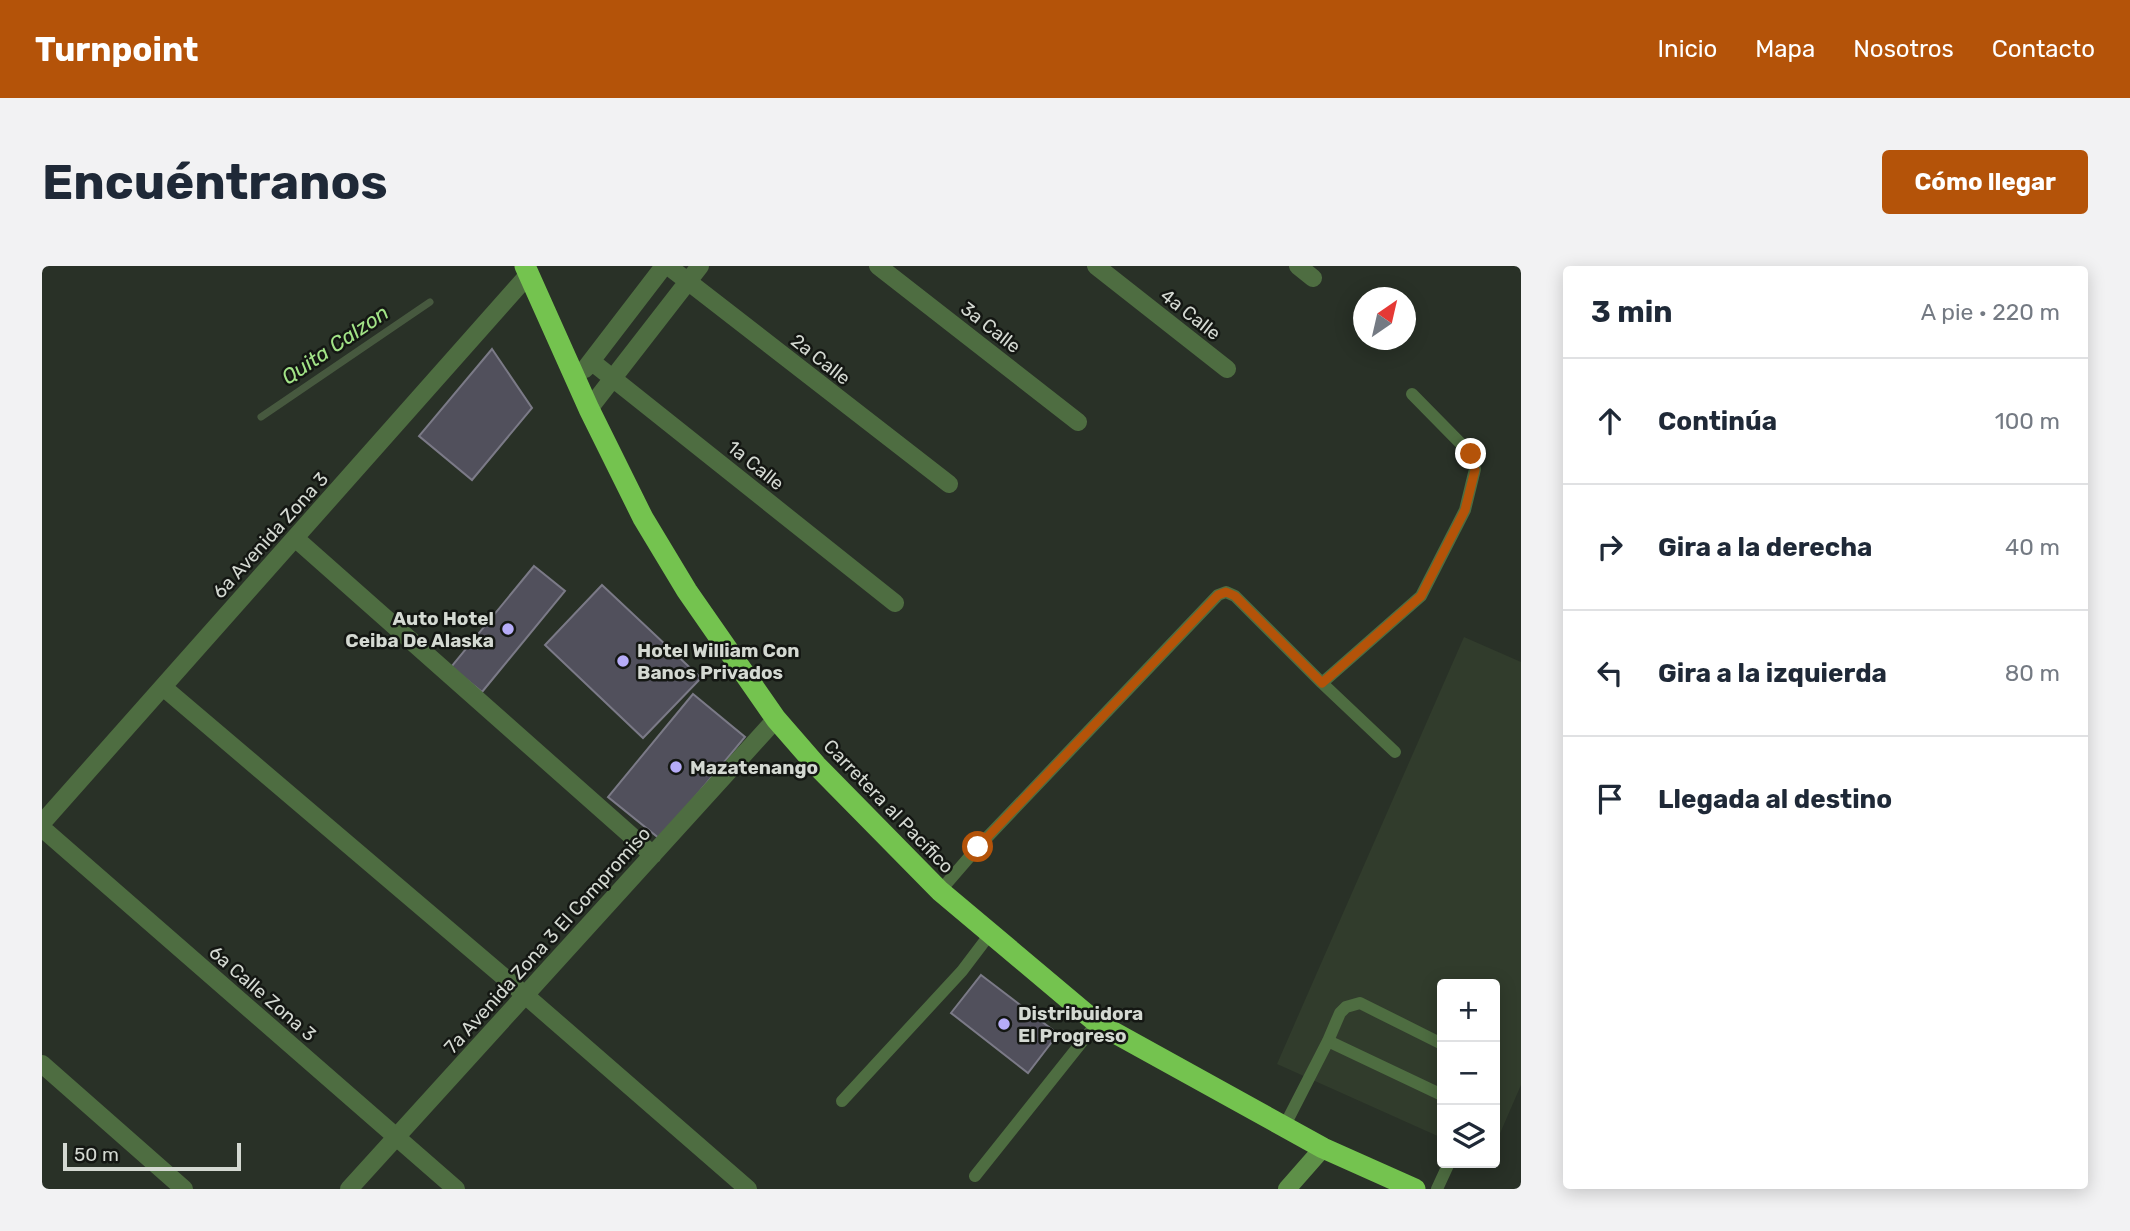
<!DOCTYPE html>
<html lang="es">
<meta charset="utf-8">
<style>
body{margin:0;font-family:Rubik,sans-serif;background:#f2f2f3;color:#1f2937}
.controls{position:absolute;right:21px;bottom:21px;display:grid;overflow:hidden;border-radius:7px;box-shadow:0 4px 18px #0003}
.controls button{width:63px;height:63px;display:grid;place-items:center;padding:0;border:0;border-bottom:2px solid #e0e1e3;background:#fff;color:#1f2937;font:35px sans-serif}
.compass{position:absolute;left:1311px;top:21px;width:63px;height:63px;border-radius:50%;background:#fff;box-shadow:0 4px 18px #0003;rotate:34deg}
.scale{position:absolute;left:21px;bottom:18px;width:178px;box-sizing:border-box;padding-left:7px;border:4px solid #d4d9d2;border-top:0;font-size:19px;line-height:24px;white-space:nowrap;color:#d4d9d2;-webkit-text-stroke:5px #141713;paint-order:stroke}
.stop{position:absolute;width:21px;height:21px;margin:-16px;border:5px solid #b45309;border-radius:50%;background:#fff}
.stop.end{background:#b45309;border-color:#fff;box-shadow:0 2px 7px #0008}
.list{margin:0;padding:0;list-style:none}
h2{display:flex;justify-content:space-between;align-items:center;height:91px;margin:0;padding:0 28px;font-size:30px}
h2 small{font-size:23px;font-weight:400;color:#747a83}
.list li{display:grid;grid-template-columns:46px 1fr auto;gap:21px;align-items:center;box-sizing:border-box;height:126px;padding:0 28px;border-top:2px solid #e0e1e3}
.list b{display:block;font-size:26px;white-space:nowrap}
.list em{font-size:23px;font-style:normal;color:#747a83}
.icon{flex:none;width:38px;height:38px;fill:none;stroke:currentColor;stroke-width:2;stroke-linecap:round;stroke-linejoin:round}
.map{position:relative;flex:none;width:1479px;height:923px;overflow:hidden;border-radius:7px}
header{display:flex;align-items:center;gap:42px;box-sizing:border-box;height:98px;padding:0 35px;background:#b45309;color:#fff}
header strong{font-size:33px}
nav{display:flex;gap:38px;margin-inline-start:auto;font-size:24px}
.intro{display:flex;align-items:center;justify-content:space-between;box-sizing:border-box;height:168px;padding:0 42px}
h1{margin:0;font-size:49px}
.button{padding:18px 32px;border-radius:7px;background:#b45309;color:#fff;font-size:24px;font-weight:700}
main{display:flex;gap:42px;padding:0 42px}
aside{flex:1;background:#fff;border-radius:7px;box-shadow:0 4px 18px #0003}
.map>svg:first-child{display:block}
.built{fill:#313c2c}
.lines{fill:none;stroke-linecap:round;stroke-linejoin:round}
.stream{stroke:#47593f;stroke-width:7}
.building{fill:#51505c;stroke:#7b7a87;stroke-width:2}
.lane{stroke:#4e6d41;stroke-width:12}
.street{stroke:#4e6d41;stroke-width:18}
.secondary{stroke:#5e9048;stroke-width:18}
.highway{stroke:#74c34f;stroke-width:21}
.route{stroke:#b45309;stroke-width:9}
.poi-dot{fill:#b6acf8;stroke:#141713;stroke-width:2.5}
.labels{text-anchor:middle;stroke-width:5;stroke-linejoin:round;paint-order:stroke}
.street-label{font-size:19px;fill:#d4d9d2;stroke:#141713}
.poi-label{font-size:19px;font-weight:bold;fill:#d4d9d2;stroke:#141713;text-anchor:start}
.water-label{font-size:21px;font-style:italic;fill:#a2e487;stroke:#141713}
</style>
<header>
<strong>Turnpoint</strong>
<nav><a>Inicio</a><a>Mapa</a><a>Nosotros</a><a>Contacto</a></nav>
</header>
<div class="intro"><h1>Encuéntranos</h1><a class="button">Cómo llegar</a></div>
<main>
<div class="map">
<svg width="1479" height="923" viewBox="0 0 1479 923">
<rect width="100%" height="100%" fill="#293127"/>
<path class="built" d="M1422,371l57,25v423l-26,60v-161h-53v154l-165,-74z"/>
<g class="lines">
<path class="stream" d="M219,151l169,-115"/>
</g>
<path class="building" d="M450,83l40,59 -60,72 -53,-44z
M492,300l31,25 -83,101 -31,-25z
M560,319l99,93 -58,60 -98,-93z
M651,428l52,43 -85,102 -52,-42z
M939,709l77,59 -30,39 -77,-60z"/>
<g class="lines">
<path class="lane" d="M1280,417l99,-87 44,-86 10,-41 -4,-15 -59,-60
M898,625l38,-44 240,-252 8,-3 9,4 87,87 73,69
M1286,775l114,54
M800,835l120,-130 28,-37
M1242,861l44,-86 12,-28 6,-6 14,-4 82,41
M933,910l122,-153
M1395,923l12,-26"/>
<path class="street" d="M626,0l281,218
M836,0l200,156
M1054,0l131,103
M1256,0l15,12
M549,95l304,242
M543,103l79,-103
M547,143l111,-143
M253,272l358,317
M121,421l362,308 223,194
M0,557l487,-549
M0,562l414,361
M0,798l142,125
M307,923l427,-470"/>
<path class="secondary" d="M1245,923l36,-41"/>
<path class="highway" d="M483,0l64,143 54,109 44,73 89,128 40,46 124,126 157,132 226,125 92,41"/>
</g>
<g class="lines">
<path class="route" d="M936,581l240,-252 8,-3 9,4 87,87 99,-87 44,-86 10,-40 -4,-16"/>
</g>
<g class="poi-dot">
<circle cx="466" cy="363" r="7"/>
<circle cx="581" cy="395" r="7"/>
<circle cx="634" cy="501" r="7"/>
<circle cx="962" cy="758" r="7"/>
</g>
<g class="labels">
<g class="street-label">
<text transform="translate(1149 48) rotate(38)" y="7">4a Calle</text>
<text transform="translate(949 61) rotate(38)" y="7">3a Calle</text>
<text transform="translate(779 93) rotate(38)" y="7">2a Calle</text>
<text transform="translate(714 199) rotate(39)" y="7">1a Calle</text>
<text transform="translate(228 269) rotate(-48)" y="7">6a Avenida Zona 3</text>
<text transform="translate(847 540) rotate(46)" y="7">Carretera al Pacífico</text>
<text transform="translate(505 674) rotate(-48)" y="7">7a Avenida Zona 3 El Compromiso</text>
<text transform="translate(221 727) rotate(41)" y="7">6a Calle Zona 3</text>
</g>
<g class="poi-label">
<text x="452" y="359" text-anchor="end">Auto Hotel<tspan x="452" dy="22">Ceiba De Alaska</tspan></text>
<text x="595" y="391">Hotel William Con<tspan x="595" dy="22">Banos Privados</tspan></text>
<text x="648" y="508">Mazatenango</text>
<text x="976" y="754">Distribuidora<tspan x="976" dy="22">El Progreso</tspan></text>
</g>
<g class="water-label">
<text transform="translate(293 79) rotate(-34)" y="7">Quita Calzon</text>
</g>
</g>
</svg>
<div class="controls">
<button>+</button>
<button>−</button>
<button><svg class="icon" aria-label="layers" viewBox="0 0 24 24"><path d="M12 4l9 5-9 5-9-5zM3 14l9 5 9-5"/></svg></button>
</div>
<svg class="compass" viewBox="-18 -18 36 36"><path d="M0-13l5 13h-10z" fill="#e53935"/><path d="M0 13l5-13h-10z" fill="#747a83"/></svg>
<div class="scale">50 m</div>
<div class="stop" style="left:936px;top:581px"></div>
<div class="stop end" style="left:1429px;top:188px"></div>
</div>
<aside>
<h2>3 min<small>A pie · 220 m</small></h2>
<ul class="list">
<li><svg class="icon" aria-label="ahead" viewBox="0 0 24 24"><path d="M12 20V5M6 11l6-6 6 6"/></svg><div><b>Continúa</b></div><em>100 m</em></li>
<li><svg class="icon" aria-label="right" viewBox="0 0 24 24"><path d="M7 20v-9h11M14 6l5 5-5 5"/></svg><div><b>Gira a la derecha</b></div><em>40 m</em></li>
<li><svg class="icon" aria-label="left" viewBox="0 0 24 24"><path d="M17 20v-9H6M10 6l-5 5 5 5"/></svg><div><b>Gira a la izquierda</b></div><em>80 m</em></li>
<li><svg class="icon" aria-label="arrive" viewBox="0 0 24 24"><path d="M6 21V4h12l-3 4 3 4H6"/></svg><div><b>Llegada al destino</b></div></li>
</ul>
</aside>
</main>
